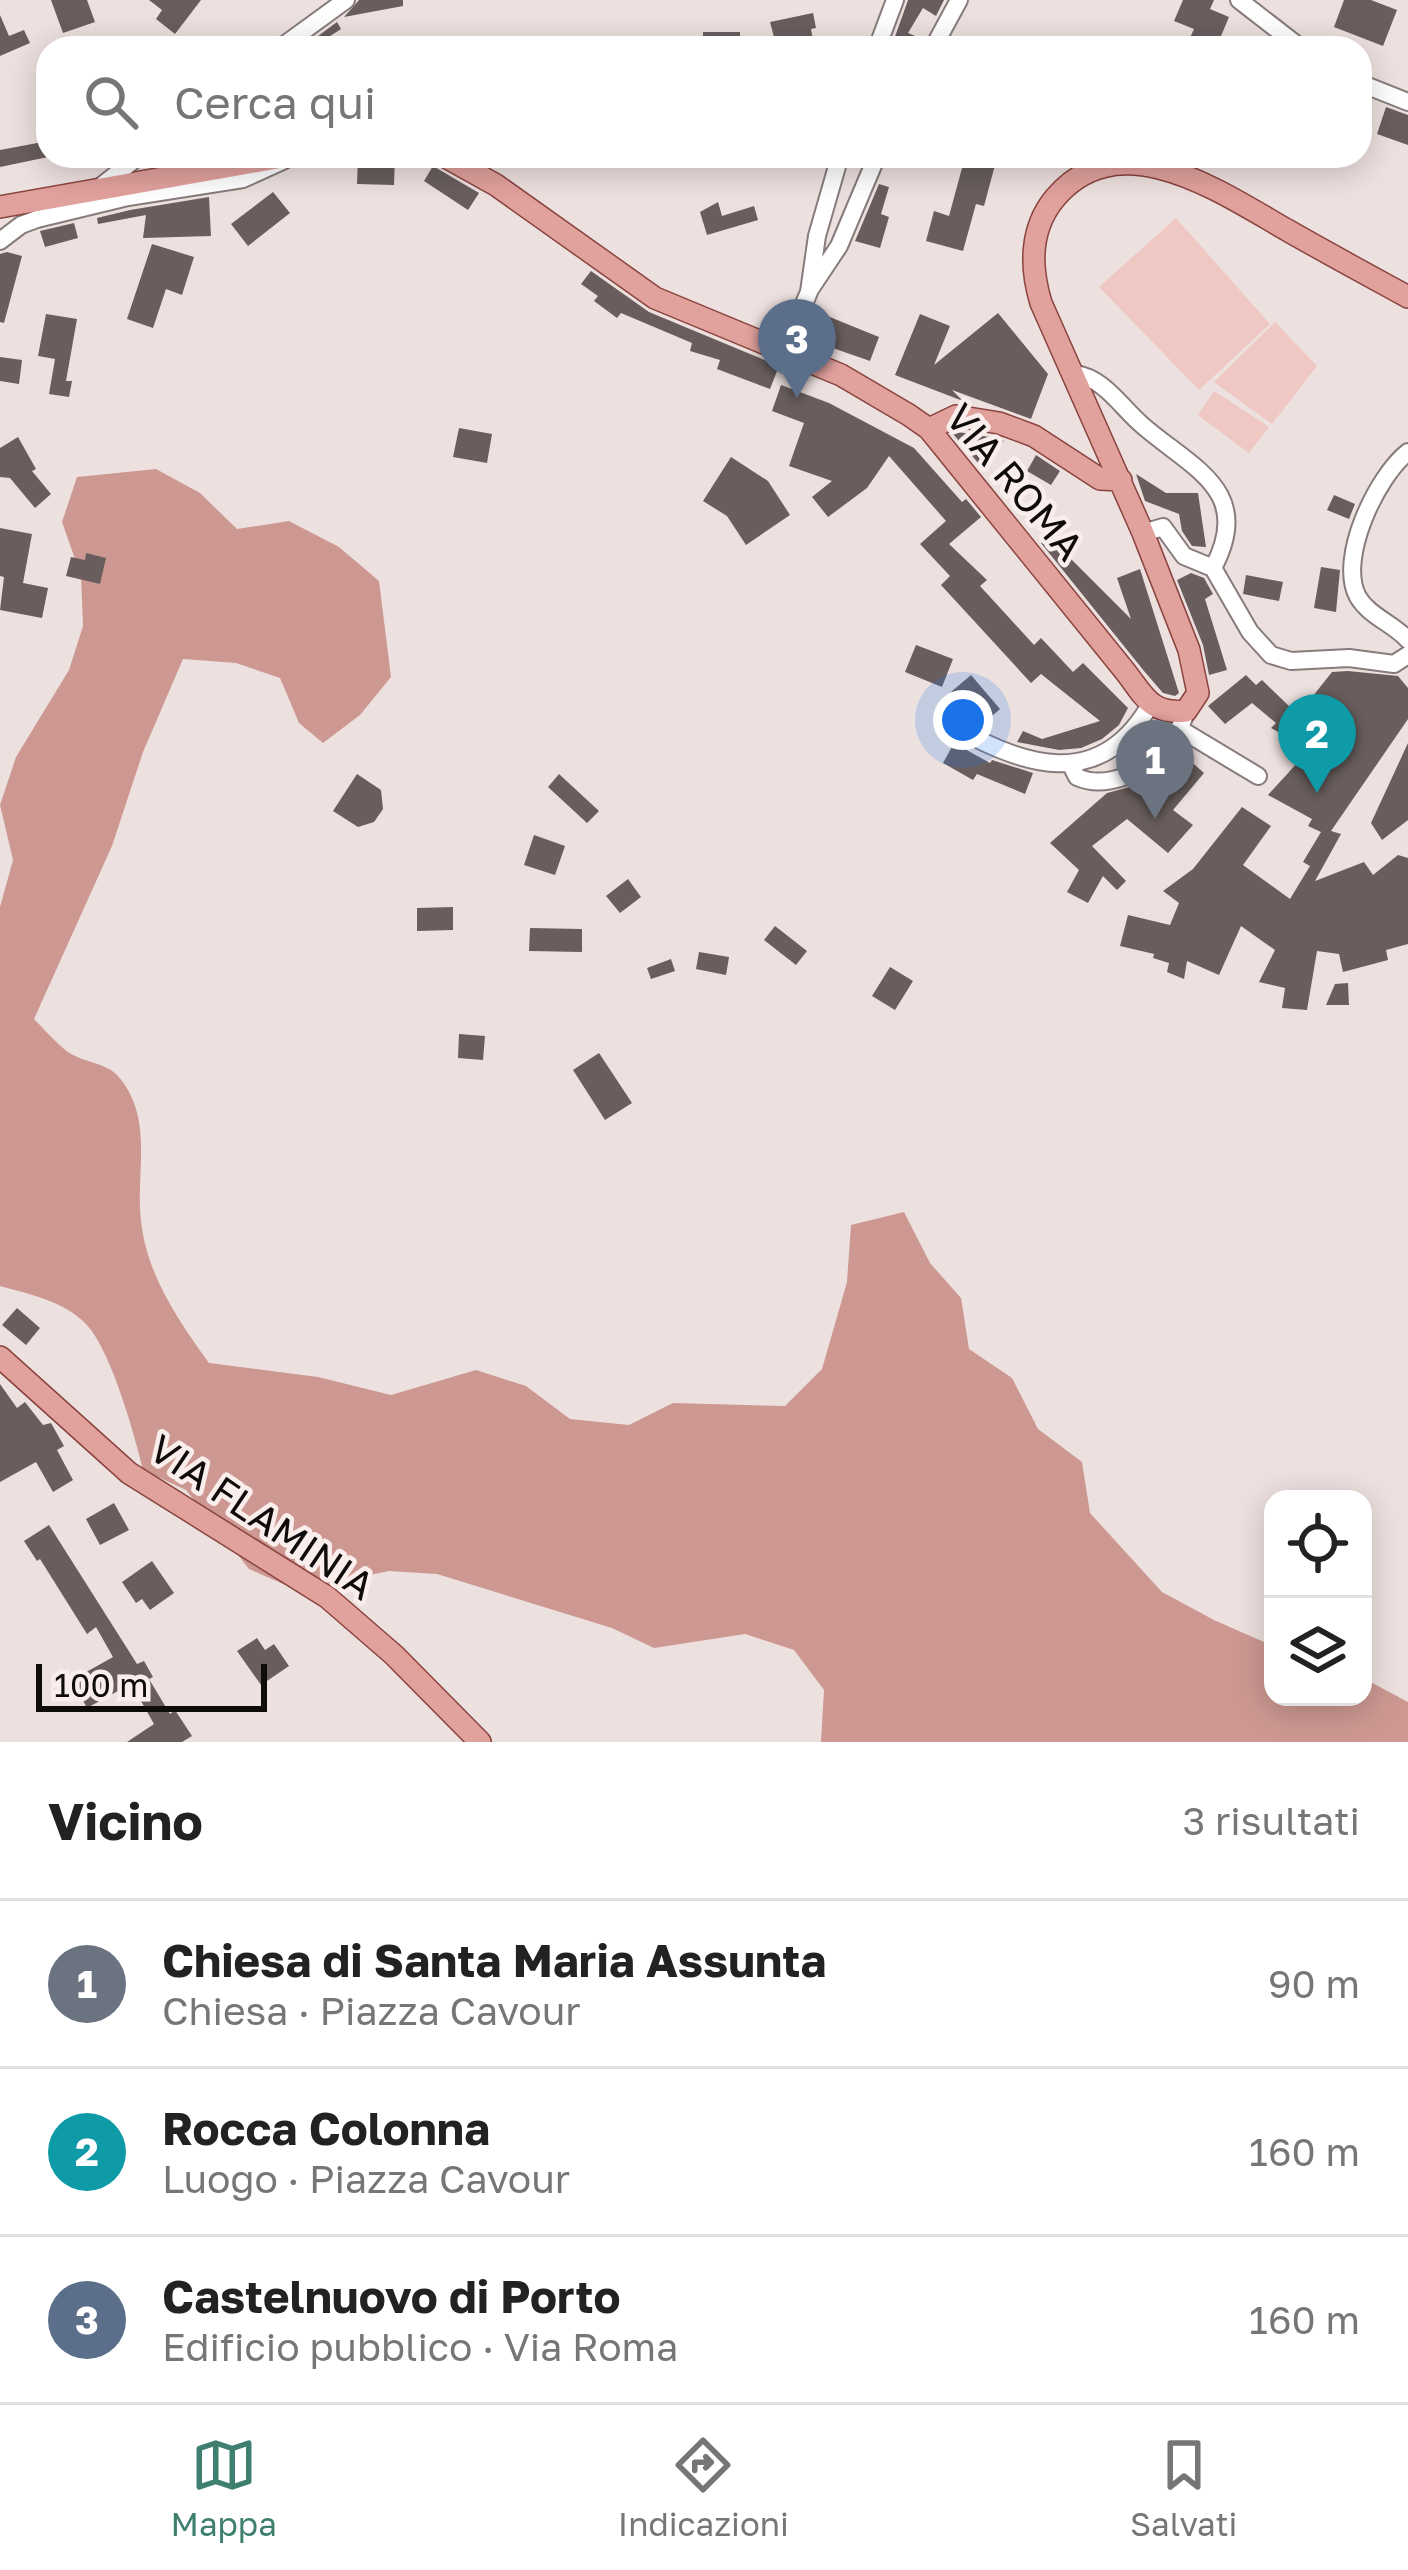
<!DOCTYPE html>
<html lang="it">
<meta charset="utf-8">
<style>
body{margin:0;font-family:"Golos Text",sans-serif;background:#f6f6f6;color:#222}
.controls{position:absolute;right:36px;bottom:36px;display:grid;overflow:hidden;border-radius:24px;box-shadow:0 6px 30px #0003}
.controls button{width:108px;height:108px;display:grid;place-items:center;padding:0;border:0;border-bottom:3px solid #e0e0e0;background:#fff;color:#222;font:60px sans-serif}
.scale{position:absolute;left:36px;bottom:30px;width:231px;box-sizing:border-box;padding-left:12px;border:6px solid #0f0b0a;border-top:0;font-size:33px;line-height:42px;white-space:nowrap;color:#0f0b0a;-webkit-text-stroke:9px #faeeed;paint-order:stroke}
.you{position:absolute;left:963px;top:720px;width:42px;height:42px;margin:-30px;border:9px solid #fff;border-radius:50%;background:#1a73e8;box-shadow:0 0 0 18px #1a73e833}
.badge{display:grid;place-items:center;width:78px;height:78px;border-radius:50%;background:#3e7f6f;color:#fff;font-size:39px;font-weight:700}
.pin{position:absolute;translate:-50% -99px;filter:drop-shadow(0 3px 6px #0008)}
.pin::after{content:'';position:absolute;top:63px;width:42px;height:36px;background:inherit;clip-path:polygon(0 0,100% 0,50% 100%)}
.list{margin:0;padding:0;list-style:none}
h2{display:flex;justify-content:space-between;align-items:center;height:156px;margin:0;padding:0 48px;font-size:51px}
h2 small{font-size:39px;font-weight:400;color:#767676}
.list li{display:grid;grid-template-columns:78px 1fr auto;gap:36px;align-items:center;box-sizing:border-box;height:168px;padding:0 48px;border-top:3px solid #e0e0e0}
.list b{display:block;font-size:45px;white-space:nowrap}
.list p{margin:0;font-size:39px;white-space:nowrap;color:#767676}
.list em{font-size:39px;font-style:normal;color:#767676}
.icon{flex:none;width:66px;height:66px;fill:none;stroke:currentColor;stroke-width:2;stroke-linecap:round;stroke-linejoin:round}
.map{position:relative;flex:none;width:1408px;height:1742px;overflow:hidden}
.search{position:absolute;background:#fff;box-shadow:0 6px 30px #0003;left:36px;right:36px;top:36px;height:132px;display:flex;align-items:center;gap:30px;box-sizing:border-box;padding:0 42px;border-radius:36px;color:#767676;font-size:45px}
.sheet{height:660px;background:#fff}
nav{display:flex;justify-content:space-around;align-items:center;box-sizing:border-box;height:168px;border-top:3px solid #e0e0e0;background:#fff;font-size:33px;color:#767676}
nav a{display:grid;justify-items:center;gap:6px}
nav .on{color:#3e7f6f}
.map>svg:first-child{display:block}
.green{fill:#efc7c3}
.forest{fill:#cd9892}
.building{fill:#695e5d}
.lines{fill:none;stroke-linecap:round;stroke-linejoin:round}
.minor-casing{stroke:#877c7b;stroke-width:20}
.major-casing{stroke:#8a443f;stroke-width:24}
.minor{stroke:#fff;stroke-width:16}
.major{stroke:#e1a19d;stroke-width:21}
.labels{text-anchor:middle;stroke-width:9;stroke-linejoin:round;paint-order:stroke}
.street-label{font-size:39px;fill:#0f0b0a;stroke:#faeeed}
</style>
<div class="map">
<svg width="1408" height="1742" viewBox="0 0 1408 1742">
<rect width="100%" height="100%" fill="#ede1df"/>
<path class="green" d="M1176,218l94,106 -71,66 -100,-103z
M1275,322l42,44 -45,58 -58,-42z
M1214,391l55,36 -20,26 -51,-38z"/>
<path class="forest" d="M156,469l44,24 37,36 52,-8 50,26 40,34 12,96 -31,38 -37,28 -24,-20 -19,-45 -44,-15 -53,-4 -40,93 -31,94 -78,173c11,11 22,24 34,33 14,10 39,11 50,24 37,43 17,96 23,145 6,54 37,99 68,142l109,14 73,18 85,-25 50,16 44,33 59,6 44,-22 112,3 37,-37 25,-87 4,-57 53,-13 26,51 31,35 8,51 43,29 26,51 44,33 8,51 72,79 52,28 59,26v51h90v-19l45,24v40h-587l3,-52 -30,-40 -49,-16 -91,14 -42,-20 -175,-54 -48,-3 -92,19 -48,-21 -63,-79 -43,-20c-8,-35 -33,-123 -58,-147 -22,-22 -56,-29 -85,-37v-379l13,-47 -13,-55 16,-48 53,-87 14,-44 -2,-50 -19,-54 15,-45z"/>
<path class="building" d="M51,0h36l8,22 -32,11z
M149,0h52l-26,34 -19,-15 6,-9z
M359,0h44v6l-59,11z
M908,0h36l-8,16 -13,-8 -15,25 14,6 -4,9h-27z
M1183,0h31l-4,9 19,8 -13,31 -28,-6 6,-13 -20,-8z
M1344,0h27l26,10 -14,36 -49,-19z
M813,13l3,15 -5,1 2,11 -31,7 -3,-11 -5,1 -4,-15z
M0,15l9,21 15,-6 6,13 -30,13z
M337,22l4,7 -17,11 2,4 -6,4h-18z
M703,32h37v16h-37z
M1386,107l22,8v30l-31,-11z
M48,141v16l-48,10v-17z
M358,156h37l-1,29 -37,-1z
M965,157l30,8 -11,41 -8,-2 -13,47 -37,-10 8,-30 15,5z
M433,166l46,27 -11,17 -44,-29z
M879,184l10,3 -8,27 8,3 -9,31 -25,-7z
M273,192l17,21 -42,33 -17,-22z
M209,197l2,39 -68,2 3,-23 -48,9 -1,-6 33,-8z
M718,202l4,14 32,-10 4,14 -51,15 -7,-23z
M74,223l4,15 -33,9 -5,-16z
M152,244l42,13 -12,38 -16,-6 -13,39 -26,-9z
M7,252l15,4 -18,67 -4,-1v-68z
M591,271l58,41 130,54 -9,23 -53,-20 3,-9 -30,-9 2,-8 -71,-30 -4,5 -23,-17 4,-5 -17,-12z
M815,311l64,26 -9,24 -43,-15 3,-8 -23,-8z
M998,313l50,61 -17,45 -79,-29 11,11 -68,-26 25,-61 30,12 -16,39z
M46,314l31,5 -11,62h6l-3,16 -20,-3 6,-35 -17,-3z
M0,357l22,3 -3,24 -19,-3z
M781,385l48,18 85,45 48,54 4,-3 15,18 -32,27 38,36 -7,6 54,59 7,-7 32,34 10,-9 45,45 -9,17 -17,14 -21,9 -22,2 -42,-8 6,-11 19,8 58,-18 -59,-47 -10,9 -90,-98 9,-9 -30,-32 26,-23 -57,-65 -22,32 -39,29 -16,-20 20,-16 -43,-15 15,-43 -32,-12z
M459,428l33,6 -5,29 -34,-6z
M958,432l37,6 9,3 -24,24 -27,-31z
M18,437l18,32 -4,2 19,23 -16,14 -25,-30 -10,-1v-29z
M1036,455l24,16 -9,14 -24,-14z
M731,457l37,24 22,34 -44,30 -19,-29 -24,-15z
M1136,474l30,19h32l8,54 -14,-1 -10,-15 -3,-17 -34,-13z
M1334,495l21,9 -6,15 -22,-9z
M0,528l32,6 -9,49 25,5 -6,30 -42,-8 4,-33 -4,-1z
M1048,536l83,83 -14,-41 23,-9 39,124 -4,3 -12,-3 -19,-22 -103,-128z
M86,553l20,5 -6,26 -34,-8 5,-19 14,3z
M1321,567l19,3 -4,42 -22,-4z
M1191,573l13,5 9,16 -8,5 22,71 -18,5 -6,-30 -26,-65z
M1246,575l37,7 -4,19 -36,-7z
M916,645l37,14 -11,28 -37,-15z
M1348,671l50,5 10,12v31l-77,112 10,3 -26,47 49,-19 9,13 25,-20 10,3v86l-22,6 2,10 -45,12 -4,-18 -22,-3 -10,59 -25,-2 3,-20 -26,-6 16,-32 -34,-24 -22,49 -32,-14 -3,18 -17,-7 2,-9 -16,-5 1,-4 -34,-8 8,-31 42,10 9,-22 -16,-12 30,-22 49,-62 29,19 -28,39 47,34 20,-33 -7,-4 18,-30 -13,-6 4,-7 -44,-24 42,-46 -39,-21 5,-5 -24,-20 -27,21 -17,-18 38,-31 10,10 6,-5 28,27 23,-11 19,-24z
M971,675l29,34 -15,13 -17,-20 -4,5 -13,-15z
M954,743l36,20 2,-3 41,13 -8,21 -48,-20 -4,6 -30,-17z
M1408,743v77l-26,20 -11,-17z
M1179,751l25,22 -31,37 20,15 -25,28 -41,-34 -35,27 34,35 -9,9 -14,-14 -15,27 -21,-11 12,-22 -29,-27 57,-50 30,-8 9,4z
M357,774l24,16 2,19 -9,13 -16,5 -25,-16z
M559,774l40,37 -12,12 -39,-36z
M534,835l31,11 -10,29 -31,-10z
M628,879l13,18 -21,16 -14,-17z
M453,907v23l-36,1v-23z
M775,926l32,25 -11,14 -32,-25z
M530,928l52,1v23l-53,-1z
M699,952l30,5 -3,18 -30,-6z
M671,959l4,12 -24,8 -4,-11z
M890,967l23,14 -18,29 -23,-14z
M1348,983l1,22h-23l9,-21z
M459,1034l26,2 -2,24 -25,-2z
M599,1053l33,50 -27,17 -32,-50z
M17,1308l23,20 -14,17 -24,-20z
M0,1384l17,24 8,-6 18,23 8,-2 13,23 -7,4 16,30 -20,12 -17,-30 -36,20z
M114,1503l15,27 -29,15 -14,-26z
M49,1525l88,139 7,-3 9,16 -4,2 21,35 5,-4 17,26 -10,6h-55l27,-18 -21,-37 -6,4 -2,-4 -38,21 -15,-28 41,-23 -17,-30 -9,7 -47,-75 -3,2 -13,-20z
M152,1561l22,32 -24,17 -8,-11 -6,4 -14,-21z
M257,1638l8,12 9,-6 15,22 -28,19 -24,-34z"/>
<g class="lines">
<g class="minor-casing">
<path id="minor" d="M1239,0l62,48
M280,48l66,-48
M877,48l18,-48
M933,48l26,-48
M1360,83l48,19
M100,187l39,-31
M0,241l21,-16 16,-6 91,-22 115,-18 42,-19
M809,291l30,-45 38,-90
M783,353l26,-61 8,-56 23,-80
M1075,374c29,4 46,33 67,51 49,43 113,65 71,143
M1408,452c-31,24 -71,107 -50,145 11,19 36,27 50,43
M1143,533l20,-6 21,29 29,12 37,64 21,23 20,6 58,-3 45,6 14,-9
M948,723c74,44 153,70 203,-20
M1180,729l78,47
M1070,763l7,14c42,19 99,-25 109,-66"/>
</g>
<g class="major-casing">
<path id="major" d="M444,156l52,29 159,113 186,77 68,40 20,14 195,241c20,25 26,45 62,41l12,-18 -9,-43 -46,-117 -102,-230c-11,-36 -11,-75 14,-105 65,-77 167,-5 232,32 40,23 81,45 121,67
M0,207l288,-51
M929,429l27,-13 43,7 35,13 66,43 21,1
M0,1357l129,116 198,124 67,58 86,87"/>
</g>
<use href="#minor" class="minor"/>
<use href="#major" class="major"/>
</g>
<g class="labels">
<g class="street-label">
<text transform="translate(1015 482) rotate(50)" y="14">VIA ROMA</text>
<text transform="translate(262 1517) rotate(34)" y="14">VIA FLAMINIA</text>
</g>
</g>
</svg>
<div class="controls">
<button><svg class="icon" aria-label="locate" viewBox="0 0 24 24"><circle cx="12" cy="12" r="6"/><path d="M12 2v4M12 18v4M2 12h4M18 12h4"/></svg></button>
<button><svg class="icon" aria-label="layers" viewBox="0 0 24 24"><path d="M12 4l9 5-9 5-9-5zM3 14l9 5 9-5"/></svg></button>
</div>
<div class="scale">100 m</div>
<div class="you"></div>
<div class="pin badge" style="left:1155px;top:819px;background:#6b7280">1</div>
<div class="pin badge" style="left:1317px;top:793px;background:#0f9aa8">2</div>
<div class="pin badge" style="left:797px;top:398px;background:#5c6f8a">3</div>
<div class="search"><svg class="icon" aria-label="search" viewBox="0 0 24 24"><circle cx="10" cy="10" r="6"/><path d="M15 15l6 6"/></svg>Cerca qui</div>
</div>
<section class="sheet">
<h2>Vicino<small>3 risultati</small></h2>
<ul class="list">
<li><span class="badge" style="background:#6b7280">1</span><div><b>Chiesa di Santa Maria Assunta</b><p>Chiesa · Piazza Cavour</p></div><em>90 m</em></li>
<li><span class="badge" style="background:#0f9aa8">2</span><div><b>Rocca Colonna</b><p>Luogo · Piazza Cavour</p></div><em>160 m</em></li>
<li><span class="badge" style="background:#5c6f8a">3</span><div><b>Castelnuovo di Porto</b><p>Edificio pubblico · Via Roma</p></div><em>160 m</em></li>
</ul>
</section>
<nav>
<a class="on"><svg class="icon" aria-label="map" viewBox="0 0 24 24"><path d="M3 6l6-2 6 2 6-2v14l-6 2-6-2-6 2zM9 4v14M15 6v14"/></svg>Mappa</a>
<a><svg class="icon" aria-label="directions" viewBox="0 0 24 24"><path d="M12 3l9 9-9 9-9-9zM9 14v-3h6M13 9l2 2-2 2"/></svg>Indicazioni</a>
<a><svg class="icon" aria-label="saved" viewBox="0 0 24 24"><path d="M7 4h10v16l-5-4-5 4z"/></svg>Salvati</a>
</nav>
